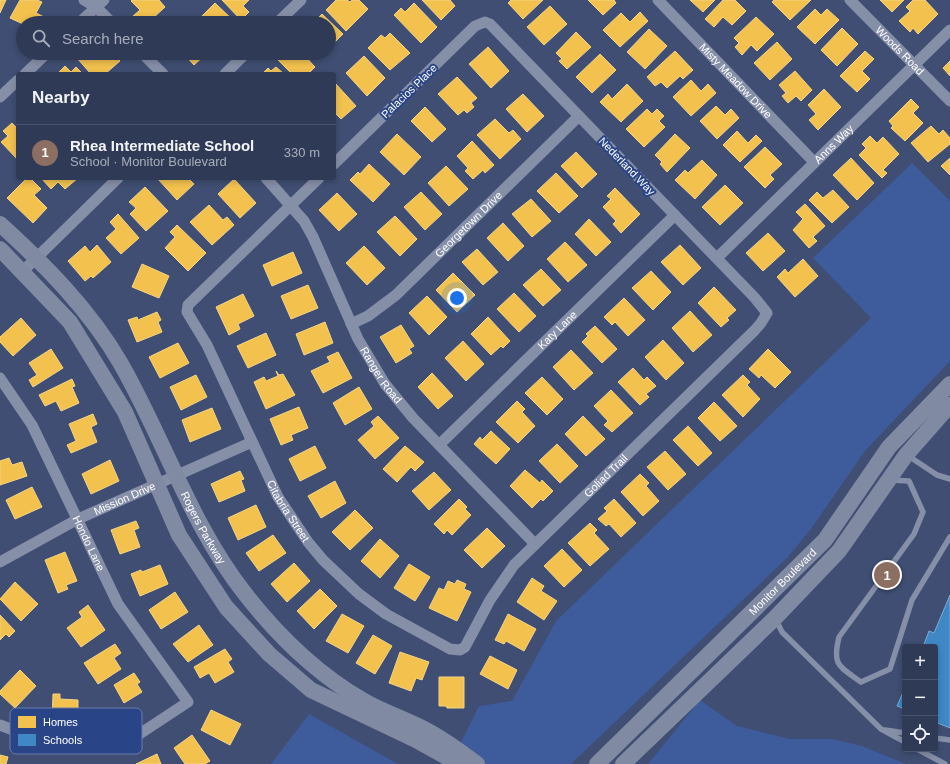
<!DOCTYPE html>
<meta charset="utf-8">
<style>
body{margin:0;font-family:Helvetica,sans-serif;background:#3b4560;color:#f1f3f6}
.controls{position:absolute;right:12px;bottom:12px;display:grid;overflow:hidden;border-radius:4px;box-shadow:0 2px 6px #0003}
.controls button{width:36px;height:36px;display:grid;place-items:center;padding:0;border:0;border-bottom:1px solid #4a546c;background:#2f3a56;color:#f1f3f6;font:20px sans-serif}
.you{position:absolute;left:457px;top:298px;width:14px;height:14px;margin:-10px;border:3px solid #fff;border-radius:50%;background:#1a73e8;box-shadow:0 0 0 6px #1a73e833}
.badge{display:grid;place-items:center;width:26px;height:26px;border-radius:50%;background:#8c9099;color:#fff;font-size:13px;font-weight:700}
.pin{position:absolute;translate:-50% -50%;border:2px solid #fff;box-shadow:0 1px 4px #0006}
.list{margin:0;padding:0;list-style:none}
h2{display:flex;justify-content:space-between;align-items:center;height:52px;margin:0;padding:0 16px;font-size:17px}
h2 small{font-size:13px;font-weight:400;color:#a7adb9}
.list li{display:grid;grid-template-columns:26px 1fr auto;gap:12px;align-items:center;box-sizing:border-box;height:56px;padding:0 16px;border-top:1px solid #4a546c}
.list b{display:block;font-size:15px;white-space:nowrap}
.list p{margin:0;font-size:13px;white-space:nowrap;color:#a7adb9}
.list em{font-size:13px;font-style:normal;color:#a7adb9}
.icon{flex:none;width:22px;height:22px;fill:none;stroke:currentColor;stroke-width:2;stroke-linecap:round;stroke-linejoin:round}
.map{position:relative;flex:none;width:950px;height:764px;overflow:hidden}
.search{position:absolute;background:#2f3a56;box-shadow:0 2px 6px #0003;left:16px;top:16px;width:320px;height:44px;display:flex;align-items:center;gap:10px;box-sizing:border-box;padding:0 14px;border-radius:22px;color:#a7adb9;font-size:15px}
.panel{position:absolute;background:#2f3a56;box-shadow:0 2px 6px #0003;left:16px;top:72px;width:320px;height:108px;border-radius:4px}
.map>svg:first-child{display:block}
.green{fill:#3e5b9c}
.homes{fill:#f2c14e;stroke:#f6d483}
.schools{fill:#3f88c5;stroke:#79acd6}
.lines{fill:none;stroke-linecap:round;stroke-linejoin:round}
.lane{stroke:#868fa8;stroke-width:5.5}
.street{stroke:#868fa8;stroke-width:11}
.secondary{stroke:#818aa3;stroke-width:16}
.labels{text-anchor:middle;stroke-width:4;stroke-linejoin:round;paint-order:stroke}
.street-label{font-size:11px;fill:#fff;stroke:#2a4587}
.key{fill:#2a4587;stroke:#6a7dab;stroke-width:1}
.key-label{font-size:11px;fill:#fff}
</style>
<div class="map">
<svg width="950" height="764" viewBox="0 0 950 764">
<rect width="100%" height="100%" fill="#3f4e72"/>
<path class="green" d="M912,163l38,38v160l-85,90 -54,78 -23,28 -217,207h-121l29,-58 33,-5 44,-80 315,-303 -58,-60z
M700,700l37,26 53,13h42l30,7 44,18h-258z
M309,714l89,50h-127z"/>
<path class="homes" d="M0,0h6l-6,13z
M20,0h17l5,2 -6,11 8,4 -3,6 -18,1 -13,-6z
M132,0h27l6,7 -13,12 3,4h-15l-7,-7 7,-6 -9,-9z
M222,0h27l-6,6 6,6 -8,8z
M336,0h11l3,2 2,-2h7l9,9 -22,22 -20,-21z
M422,0h28l5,6 -14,14z
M511,0h32l-20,19 -15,-16z
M588,0h26l2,3 -13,12z
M690,0h25l-12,12z
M723,0h12l11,11 -14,14 -9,-8 -9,10 -9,-8z
M774,0h37l-21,20 -18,-18z
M880,0h24l-12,12z
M913,0h12l13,14 -20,20 -5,-6 -3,4 -11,-11 11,-10 -4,-4z
M215,3l21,20h-34l-4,-3z
M414,3l23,24 -16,16 -27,-28 7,-7 4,4z
M550,6l17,18 -23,21 -17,-18z
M815,9l6,6 6,-6 12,11 -24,24 -18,-17z
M640,12l8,9 -28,26 -17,-17 18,-17 9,9z
M322,14l21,20 -14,14v-25h-16z
M756,17l18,17 -17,17 -6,-6 -9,10 -7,-8 4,-4 -5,-5z
M842,28l16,16 -21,22 -16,-16z
M649,29l18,17 -22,23 -18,-17z
M576,32l15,15 -24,22 -8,-8 3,-2 -6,-6z
M390,33l20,20 -20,17 -22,-22 13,-13 4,3z
M777,42l15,17 -22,21 -16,-17z
M488,47l21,24 -18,17 -22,-24z
M675,51l18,19 -10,9 -3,-3 -13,12 -6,-6 -6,4 -8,-9z
M865,51l9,8 -12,12 8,8 -13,13 -17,-16z
M80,53h32l8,8 -15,13h-14l-15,-17z
M183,53h24l-13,12z
M283,53h19l13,14 -7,7h-16l-15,-15z
M600,54l16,16 -24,23 -16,-16z
M364,56l21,22 -18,18 -21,-23z
M950,61v15l-7,-8z
M65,66l6,6 5,-5 7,7h-26z
M276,67l8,7h-22l6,-6 3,3z
M795,71l17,19 -11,11 -5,-5 -8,7 -6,-7 4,-3 -7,-8z
M457,77l20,21 -6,5 3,4 -7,6 -3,-3 -6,5 -20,-21z
M691,80l10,11 7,-7 8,9 -25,23 -18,-19z
M335,83l21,23 -15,13 -7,-7z
M627,84l16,17 -22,21 -21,-20 8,-8 4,5z
M824,89l17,18 -23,23 -9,-10 7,-6 -8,-9z
M523,94l21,22 -17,16 -21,-23z
M911,99l8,8 -6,6 10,10 -18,18 -14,-13 2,-2 -4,-5z
M716,106l9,9 6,-6 8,9 -22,21 -17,-18z
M425,107l21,22 -14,13 -21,-21z
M647,109l5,5 5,-5 7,7 -5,5 6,6 -21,20 -18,-18z
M495,119l14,14 4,-3 8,9 -21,20 -23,-24z
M12,123l6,6v31l-17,-18 7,-6 -5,-5z
M931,126l8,8 4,-4 7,8v6l-22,18 -17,-19z
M737,131l11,12 8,-8 6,6 -22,21 -17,-17z
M397,134l24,23 -17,18 -24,-23z
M675,134l15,14 -23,24 -7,-8 2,-2 -7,-7z
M870,136l7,7 6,-6 16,17 -16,16 4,3 -5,5 -23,-23 7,-7 -4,-4z
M472,141l22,24 -9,8 -2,-3 -10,9 -8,-8 3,-3 -11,-12z
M765,147l17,17 -12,11 4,4 -9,9 -21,-21z
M576,152l21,22 -15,14 -21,-22z
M851,158l23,25 -17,17 -24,-25z
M950,158v17l-9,-9z
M702,160l15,15 -22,24 -20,-19 10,-10 3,3z
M369,164l21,20 -17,18 -23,-22 8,-8 2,2z
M446,166l22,23 -19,17 -21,-23z
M556,173l22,23 -19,17 -22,-22z
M27,178h3l11,11 -7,6 13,13 -14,15 -26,-25z
M41,178h37l-13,11 -7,-7 -7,7z
M157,178h31l6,6 -17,16z
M234,179l22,24 -16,15 -22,-24z
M725,185l18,18 -23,22 -18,-18z
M145,187l23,24 -22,20 -16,-17 6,-6 -7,-6z
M615,188l25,26 -19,19 -8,-9 3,-3 -13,-14 8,-8 -4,-3z
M833,190l16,17 -17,16 -23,-23 8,-8 6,6z
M421,192l21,22 -17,16 -21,-23z
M337,193l20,21 -18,17 -20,-21z
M531,199l20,22 -19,16 -20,-23z
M805,204l20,22 -12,11 4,4 -8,7 -16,-18 10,-11 -7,-7z
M209,205l14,15 4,-3 7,8 -22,20 -22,-23z
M118,214l21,24 -18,16 -15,-16 10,-9 -6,-7z
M395,216l22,23 -17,17 -23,-24z
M589,219l22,23 -15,14 -21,-22z
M503,223l21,23 -16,15 -21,-23z
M177,225l29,28 -18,18 -23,-23 10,-11 -5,-5z
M768,233l17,18 -22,20 -17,-18z
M565,242l22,23 -19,17 -21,-23z
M97,245l14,17 -18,16 -2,-2 -6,5 -17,-20 17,-15 5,6z
M680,245l21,23 -18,17 -22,-23z
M364,246l21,22 -18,17 -21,-22z
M477,249l21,23 -15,13 -21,-23z
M293,252l9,21 -30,13 -9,-21z
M803,259l15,17 -23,21 -18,-20 8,-8 3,4z
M142,264l27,12 -10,22 -27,-11z
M541,269l20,21 -18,16 -20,-21z
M651,271l20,21 -18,18 -21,-22z
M453,273l22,22 -18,17 -21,-22z
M308,285l10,23 -27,11 -10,-23z
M714,287l22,23 -9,8 2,2 -8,7 -23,-24z
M514,293l22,23 -17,16 -22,-23z
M243,294l11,22 -16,8 2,5 -11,6 -13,-28z
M427,296l20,21 -18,18 -20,-22z
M624,298l21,22 -17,16 -13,-14 -3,3 -8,-8z
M690,311l22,24 -19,17 -21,-24z
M157,312l4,8 -3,2 4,10 -25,10 -9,-22 9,-3 1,3z
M488,317l22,24 -7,7 -2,-2 -10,9 -20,-21z
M21,318l15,17 -23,21 -13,-14v-5z
M325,322l8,21 -29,12 -8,-21z
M401,325l13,21 -5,3 3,4 -16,10 -16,-26z
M595,326l22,23 -15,14 -20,-21 6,-6 -2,-2z
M266,333l10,22 -28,13 -11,-22z
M663,340l21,23 -18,17 -21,-23z
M463,341l21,23 -18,17 -21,-23z
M178,343l11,20 -29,15 -11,-21z
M51,349l12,19 -30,19 -4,-7 8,-5 -8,-12z
M768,349l23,23 -16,16 -14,-13 -2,3 -10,-9z
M571,350l22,23 -19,17 -21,-23z
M338,352l14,26 -29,15 -12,-22 19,-9 -3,-5z
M633,368l11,12 3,-3 9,9 -10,8 3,3 -9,8 -22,-23z
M276,371l3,4 4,-1 12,21 -29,14 -12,-27 10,-5 2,4 12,-5z
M432,373l21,23 -15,13 -20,-22z
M196,375l11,22 -26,13 -11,-23z
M743,375l7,7 -3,3 13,14 -17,18 -21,-22z
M542,377l21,22 -16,16 -22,-22z
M72,379l3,7 -3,1 7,16 -18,8 -5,-10 -11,5 -6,-11z
M359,387l13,22 -27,16 -12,-22z
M611,390l22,23 -21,19 -8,-7 4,-4 -14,-15z
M517,401l8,8 -3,3 13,14 -17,17 -22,-21z
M714,402l23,24 -17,15 -22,-23z
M299,407l9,21 -17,7 2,5 -12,5 -11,-26z
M212,408l9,21 -31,13 -8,-22z
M93,414l4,10 -6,3 6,15 -26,11 -4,-8 9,-4 -7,-17z
M378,416l21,22 -24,21 -17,-19 16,-14 -3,-4z
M583,416l22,23 -19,17 -21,-22z
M688,426l24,27 -14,13 -25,-26z
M491,431l19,18 -14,15 -22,-20 6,-7 2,3z
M557,444l21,22 -18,17 -21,-22z
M315,446l11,22 -26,13 -11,-22z
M405,446l19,16 -9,9 -4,-4 -14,15 -14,-13z
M665,451l21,23 -18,16 -21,-23z
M9,458l3,7 10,-3 5,14 -27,9v-24z
M110,460l9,21 -28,13 -9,-20z
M525,470l15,13 2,-3 11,11 -10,10 -2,-2 -9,9 -22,-22z
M240,471l4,8 -3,1 4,11 -26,11 -8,-18z
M434,472l17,18 -22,20 -17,-19z
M640,474l9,9 -3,3 13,15 -16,15 -22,-24z
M335,481l11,22 -25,15 -13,-22z
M32,487l10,20 -27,12 -9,-19z
M459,499l8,8 -2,2 6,6 -19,20 -5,-5 -3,4 -10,-10z
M614,499l22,24 -15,14 -12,-13 -3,2 -8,-7 9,-8 -3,-3z
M256,505l10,22 -28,13 -10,-22z
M355,510l18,18 -23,22 -18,-18z
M136,521l3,7 -5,2 6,17 -20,7 -9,-24z
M590,523l7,7 -3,3 15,16 -19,17 -22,-23z
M487,528l18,18 -23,22 -18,-18z
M273,535l13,18 -27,18 -13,-18z
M380,539l19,17 -19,22 -19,-17z
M562,549l20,21 -18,17 -20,-21z
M65,552l12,29 -11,4 2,4 -10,4 -13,-33z
M294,563l16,18 -23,21 -16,-18z
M409,564l21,13 -15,24 -21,-13z
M160,565l8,19 -28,12 -9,-22 10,-4 1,2z
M532,578l12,8 -3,5 16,10 -13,19 -27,-18z
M457,580l9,4 -2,5 7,3 -14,29 -28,-13 10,-20 5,2 4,-9 7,3z
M15,582l23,22 -17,17 -21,-22z
M320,589l17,17 -23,23 -17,-18z
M175,592l13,20 -27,17 -12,-19z
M88,605l17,25 -24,17 -14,-19 15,-11 -3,-5z
M342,614l22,12 -16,27 -22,-12z
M508,614l28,15 -12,22 -18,-10 -2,3 -9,-4z
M0,615l15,16 -6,6 -3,-3 -6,6z
M199,625l14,20 -25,17 -15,-18z
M373,635l19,11 -17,28 -19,-11z
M115,644l6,9 -7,5 7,11 -23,15 -14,-21z
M225,649l7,10 -4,3 6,10 -19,11 -6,-10 -9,5 -6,-11z
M400,652l29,10 -7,18 -6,-2 -5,13 -22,-8z
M490,656l27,14 -9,19 -28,-15z
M20,670l16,16 -21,22 -15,-14v-3z
M134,673l6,9 -3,2 5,8 -18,11 -10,-18z
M439,677h25v31h-17l-1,-2h-7z
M53,694h7v5l18,1v11h4l-1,11 -29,-1z
M211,710l30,14 -11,21 -29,-15z
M192,735l18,26 -5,3h-20l-11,-16z
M157,754l4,10h-25z
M0,755l8,2 -2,7h-6z"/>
<path class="schools" d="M950,595v133l-15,-6v-75h-12l6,-16 5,2z
M905,688v21l-8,-3z"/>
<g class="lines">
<path class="lane" d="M907,455l30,20 13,4
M890,480l19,1 14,31 -9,22 -75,103c-7,29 0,29 22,45l29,-13 22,-69 38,-63
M776,620l6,12 99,97 24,13
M885,730l20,3
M935,738l15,2
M917,749l28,15"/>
<g class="street">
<path d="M84,0l12,7 16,16"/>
<path id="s1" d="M658,0l156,162"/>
<path id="s2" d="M850,0l100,101"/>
<path d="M79,23l25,-23"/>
<path d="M277,23l24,-23"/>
<path d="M142,53l21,21"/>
<path d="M25,74l22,-21"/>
<path d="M225,74l21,-21"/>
<path d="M0,97l18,-17"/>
<path id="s3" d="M266,178l38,43 9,16 45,102 27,45 28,34 122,126"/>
<path id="s4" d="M319,178l-131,127 -1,7 20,33 71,152 30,45 15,18 36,34 27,20 64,35 10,1 5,-3 25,-47 24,-35 240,-234 7,-8 6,-10 -12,-15 -265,-274 -5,-2 -10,4 -141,138"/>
<path id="s5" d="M717,258l233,-228"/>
<path d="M23,271l95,-93"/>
<path id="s6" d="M351,324l17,-8 28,-21 183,-179"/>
<path id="s7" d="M0,378l32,47 86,179 70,98 -50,33 -39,11 -41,1 -58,-22"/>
<path id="s8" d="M439,445l236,-230"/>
<path id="s9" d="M0,562l78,-43 174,-77"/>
</g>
<g class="secondary">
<path id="s10" d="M0,224c45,41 90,86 121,140 43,75 70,162 125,231 33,42 71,79 118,106 17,10 36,16 54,25 21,10 40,24 59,38"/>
<path d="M0,249l70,73 55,90 54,123 47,72 43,47 42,36 105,50 43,24"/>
<path id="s11" d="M597,764l228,-224 64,-93 61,-63"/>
<path d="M623,764l152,-146 64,-67 67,-96 44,-50"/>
</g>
</g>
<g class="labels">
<g class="street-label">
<text dy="4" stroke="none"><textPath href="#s2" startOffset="71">Woods Road</textPath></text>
<text dy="4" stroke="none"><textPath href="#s1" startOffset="112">Misty Meadow Drive</textPath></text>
<text transform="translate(409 91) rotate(-44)" y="4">Palacios Place</text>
<text dy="4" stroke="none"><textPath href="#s5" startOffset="163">Anns Way</textPath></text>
<text transform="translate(627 166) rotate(46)" y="4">Nederland Way</text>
<text dy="4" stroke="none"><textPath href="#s6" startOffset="155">Georgetown Drive</textPath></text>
<text dy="4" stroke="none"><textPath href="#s8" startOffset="165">Katy Lane</textPath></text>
<text dy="4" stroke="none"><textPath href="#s3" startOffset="230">Ranger Road</textPath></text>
<text dy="4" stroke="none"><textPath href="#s4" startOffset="869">Goliad Trail</textPath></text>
<text dy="4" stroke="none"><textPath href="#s9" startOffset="140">Mission Drive</textPath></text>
<text dy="4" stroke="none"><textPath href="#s4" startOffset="413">Citabria Street</textPath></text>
<text dy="4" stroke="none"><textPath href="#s10" startOffset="369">Rogers Parkway</textPath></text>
<text dy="4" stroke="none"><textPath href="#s7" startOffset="188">Hondo Lane</textPath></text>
<text dy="4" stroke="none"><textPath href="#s11" startOffset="260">Monitor Boulevard</textPath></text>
</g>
</g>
<rect x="10" y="708" width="132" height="46" rx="6" class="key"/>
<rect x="18" y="716" width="18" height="12" fill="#f2c14e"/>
<rect x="18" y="734" width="18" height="12" fill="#3f88c5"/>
<g class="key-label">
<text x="43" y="726">Homes</text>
<text x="43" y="744">Schools</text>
</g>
</svg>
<div class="controls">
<button>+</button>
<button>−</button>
<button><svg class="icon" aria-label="locate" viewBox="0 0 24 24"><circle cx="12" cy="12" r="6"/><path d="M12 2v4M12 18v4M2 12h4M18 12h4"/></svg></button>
</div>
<div class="you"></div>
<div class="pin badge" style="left:887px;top:575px;background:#8d6e63">1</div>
<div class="search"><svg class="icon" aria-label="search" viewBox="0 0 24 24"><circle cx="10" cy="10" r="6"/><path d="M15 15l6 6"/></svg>Search here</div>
<section class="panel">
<h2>Nearby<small></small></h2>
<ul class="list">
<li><span class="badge" style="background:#8d6e63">1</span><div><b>Rhea Intermediate School</b><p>School · Monitor Boulevard</p></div><em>330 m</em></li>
</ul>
</section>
</div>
